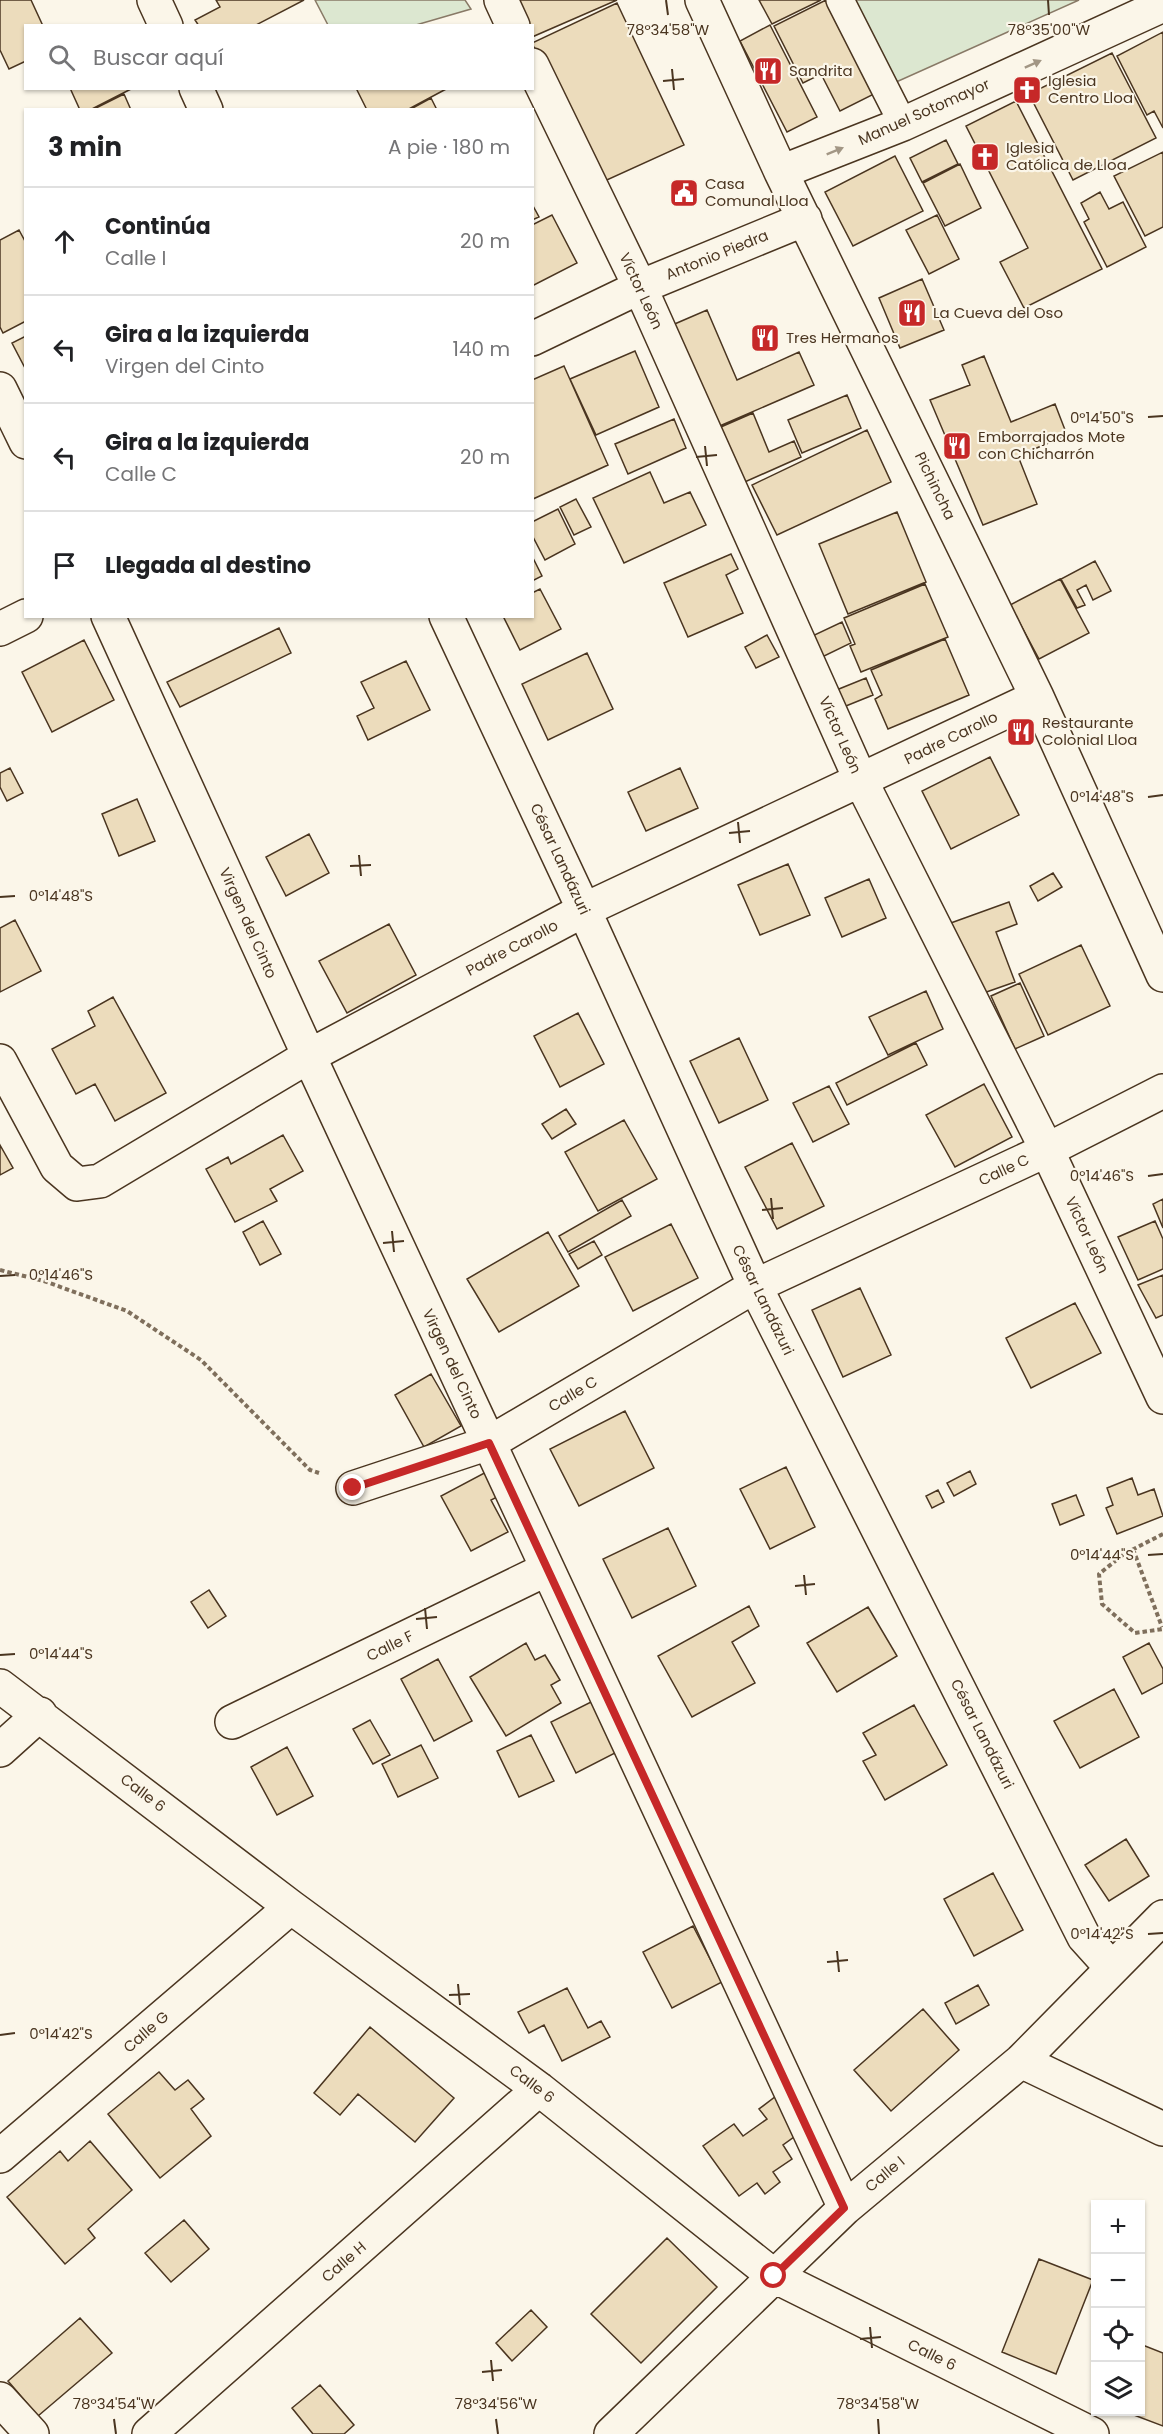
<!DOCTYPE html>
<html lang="es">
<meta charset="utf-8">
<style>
body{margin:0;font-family:Poppins,sans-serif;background:#f2f2f2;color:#202124}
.controls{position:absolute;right:18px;bottom:18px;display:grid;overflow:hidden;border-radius:0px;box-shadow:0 2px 4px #0004}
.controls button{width:54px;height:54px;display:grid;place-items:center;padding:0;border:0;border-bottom:2px solid #e0e0e0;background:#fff;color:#202124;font:30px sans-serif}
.stop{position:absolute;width:18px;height:18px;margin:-14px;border:4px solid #c62828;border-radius:50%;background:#fff}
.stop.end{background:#c62828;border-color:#fff;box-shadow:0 2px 6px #0008}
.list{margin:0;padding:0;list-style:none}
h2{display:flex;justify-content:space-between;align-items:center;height:78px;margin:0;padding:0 24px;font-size:26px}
h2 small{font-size:20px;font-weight:400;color:#757577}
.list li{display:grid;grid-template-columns:39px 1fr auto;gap:18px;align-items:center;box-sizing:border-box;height:108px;padding:0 24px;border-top:2px solid #e0e0e0}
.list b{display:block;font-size:22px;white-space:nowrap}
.list p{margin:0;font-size:20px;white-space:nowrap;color:#757577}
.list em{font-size:20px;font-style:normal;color:#757577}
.icon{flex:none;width:33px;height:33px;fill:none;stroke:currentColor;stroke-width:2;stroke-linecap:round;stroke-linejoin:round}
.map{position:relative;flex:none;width:1163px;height:2434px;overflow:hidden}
.search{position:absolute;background:#fff;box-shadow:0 2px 4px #0004;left:24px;top:24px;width:510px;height:66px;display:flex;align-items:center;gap:15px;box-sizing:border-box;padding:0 21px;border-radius:0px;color:#757577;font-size:22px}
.panel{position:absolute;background:#fff;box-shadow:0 2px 4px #0004;left:24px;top:108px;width:510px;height:510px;border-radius:0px}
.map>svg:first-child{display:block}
.green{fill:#dce7d0;stroke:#887966;stroke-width:1.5}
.building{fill:#ecdcbc;stroke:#4a3520;stroke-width:1.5}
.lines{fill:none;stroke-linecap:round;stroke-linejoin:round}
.pedestrian-casing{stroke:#4a3520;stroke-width:30}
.minor-casing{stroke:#4a3520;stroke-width:36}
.path{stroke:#7f6f5c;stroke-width:4;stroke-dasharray:4.5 3;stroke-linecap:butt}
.pedestrian{stroke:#fbf6e9;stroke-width:27}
.minor{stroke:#fbf6e9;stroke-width:33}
.oneway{fill:#a29684}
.route{stroke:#c62828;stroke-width:8}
.ticks{fill:none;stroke:#4a3520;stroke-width:2}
.labels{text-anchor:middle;stroke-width:4.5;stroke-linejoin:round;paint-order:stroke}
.poi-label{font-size:15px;fill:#4a3520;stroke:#fbf6e9;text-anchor:start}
.street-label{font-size:15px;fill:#4a3520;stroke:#fbf6e9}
.ticks-label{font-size:15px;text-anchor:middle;fill:#4a3520;stroke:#fbf6e9;stroke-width:4.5;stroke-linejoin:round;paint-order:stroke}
</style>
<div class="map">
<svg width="1163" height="2434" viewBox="0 0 1163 2434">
<rect width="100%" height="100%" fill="#fbf6e9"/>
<path class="green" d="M315,0h150l6,9 -55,16h-88z
M851,0h228l-185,83z"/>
<path class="building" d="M0,0h31l12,26h-17v35l-17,8 -9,-19z
M216,0h88l-50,26h-55l-4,-6 25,-13z
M508,0h109l-85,37v-11h-12z
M759,0h62l-49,24z
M826,0l48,94 -34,17 -19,-37 -18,9 -29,-57z
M617,3l67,142 -86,39 -66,-141z
M770,25l47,92 -30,15 -47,-91z
M1163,32v96l-9,-17 -7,4 -30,-59z
M1112,53l44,85 -83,42 -44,-86z
M70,88h63l-43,22h-10z
M356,88h92l-41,22h-40z
M124,94l7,16h-39z
M431,98l6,12h-28z
M1016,101l86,168 -78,39 -24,-46 28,-14 -62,-122z
M946,140l12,24 -36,18 -12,-24z
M1163,152v75l-18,9 -31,-60z
M895,156l28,55 -70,35 -28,-54z
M960,164l21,44 -36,18 -22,-43z
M1100,192l9,17 14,-7 23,45 -39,20 -23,-45 5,-3 -8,-16z
M532,204l7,13 -7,3z
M552,215l25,48 -45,23v-61z
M937,215l22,44 -30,15 -23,-44z
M19,230l7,13v78l-23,12 -3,-6v-87z
M922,279l22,51 -44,18 -21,-50z
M707,310l30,70 62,-28 15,33 -99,43 -45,-102z
M26,336v34l-14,-27z
M635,351l24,56 -63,28 -26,-56z
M984,356l27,66 44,-18 12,31 -49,21 19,48 -54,21 -53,-125 40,-15 -8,-20z
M564,366l44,99 -75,34 -1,-119z
M847,395l14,33 -59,25 -14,-33z
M753,413l16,39 25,-11 7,16 -63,28 -24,-55z
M674,419l12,29 -58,26 -13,-30z
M867,430l24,52 -114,53 -25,-50z
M650,472l14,31 26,-11 16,33 -82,38 -31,-65z
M576,499l15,28 -17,8 -14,-28z
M558,509l17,35 -30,16 -13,-25v-13z
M897,512l29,70 -78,32 -29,-70z
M731,554l7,15 -12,6 17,38 -55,24 -24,-54z
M532,556l10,20 -10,5z
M1095,561l16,30 -18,9 -7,-15 -9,5 8,15 -8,3 -16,-29z
M1060,579l29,54 -50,26 -29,-54z
M925,584l23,53 -87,35 -11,-26 5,-2 -11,-26z
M540,589l21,40 -41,21 -17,-34h29v-23z
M842,622l9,21 -33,16 -10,-21z
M279,628l12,25 -111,54 -13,-25z
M767,635l12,22 -23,11 -11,-21z
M945,639l24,56 -81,34 -13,-30 7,-4 -11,-25z
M84,640l30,60 -62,32 -30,-60z
M587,653l26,56 -65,31 -26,-56z
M406,661l24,49 -62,30 -11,-24 17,-8 -13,-26z
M866,678l7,17 -32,13 -7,-17z
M990,757l29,58 -68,34 -29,-58z
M10,768l13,25 -16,8 -7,-14v-14z
M680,768l18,40 -52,23 -18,-39z
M137,799l18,42 -36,15 -17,-42z
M309,834l20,39 -43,23 -20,-39z
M788,864l22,51 -50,20 -22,-50z
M1053,873l9,14 -24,14 -8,-15z
M869,879l17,39 -44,19 -17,-39z
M1009,902l8,22 -21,8 19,50 -40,14 -27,-72z
M15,920l26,51 -41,21v-64z
M389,924l27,51 -69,38 -28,-52z
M1081,945l29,61 -62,29 -29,-61z
M1020,983l24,53 -29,13 -24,-53z
M926,991l17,38 -55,26 -19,-38z
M113,997l53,96 -51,28 -20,-37 -19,10 -24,-45 43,-23 -7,-15z
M578,1013l26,51 -44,23 -26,-51z
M739,1038l29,62 -49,23 -29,-62z
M916,1043l11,22 -80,40 -11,-22z
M984,1084l28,53 -57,30 -29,-52z
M829,1086l20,38 -36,18 -20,-39z
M566,1109l10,15 -24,15 -10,-15z
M624,1120l33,59 -59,32 -33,-59z
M283,1135l20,36 -33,18 7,12 -42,21 -29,-53 22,-12 3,7z
M792,1143l32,63 -47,23 -32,-62z
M0,1145l13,23 -13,7z
M1163,1199v29l-10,-24z
M622,1200l9,16 -63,36 -9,-16z
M263,1221l18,33 -21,11 -17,-33z
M1155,1221l8,18v30l-25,11 -20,-43z
M671,1224l27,54 -65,33 -28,-54z
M548,1232l31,54 -80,46 -32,-53z
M594,1241l8,14 -24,14 -9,-15z
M1163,1275v40l-7,3 -18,-33z
M860,1288l31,67 -48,22 -31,-67z
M1075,1303l26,50 -70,35 -25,-50z
M431,1374l30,52 -37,21 -29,-52z
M625,1411l29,57 -75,38 -29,-57z
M786,1467l29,60 -45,22 -30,-60z
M490,1470l13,24 -12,6 17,32 -37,19 -30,-55z
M970,1471l6,13 -22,12 -7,-13z
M1132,1478l6,17 16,-6 9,27 -46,18 -11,-26 7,-3 -6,-17z
M938,1490l6,12 -12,6 -6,-12z
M1076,1495l8,20 -24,10 -8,-21z
M668,1528l28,58 -64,32 -29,-59z
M209,1590l17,26 -18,12 -17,-26z
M749,1606l10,20 -27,16 23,41 -63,34 -34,-61z
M868,1607l29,49 -60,36 -30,-49z
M526,1643l9,17 10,-5 15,25 -9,5 10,18 -55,33 -36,-59z
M1149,1643l14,26v14l-21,11 -19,-37z
M438,1659l34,62 -38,20 -33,-62z
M1114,1689l25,48 -59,31 -26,-47z
M591,1702l26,50 -41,21 -25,-51z
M914,1705l33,60 -62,35 -22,-39 13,-6 -13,-22z
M370,1720l20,35 -17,9 -20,-35z
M531,1735l23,46 -35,16 -22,-46z
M421,1745l17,33 -40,19 -16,-33z
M287,1747l26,49 -36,19 -26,-48z
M1126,1839l23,37 -40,25 -24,-36z
M993,1873l30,57 -49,26 -30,-57z
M693,1926l29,56 -50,26 -29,-56z
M978,1985l11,20 -33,19 -11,-21z
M567,1988l21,40 13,-7 9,16 -48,24 -18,-36 -15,8 -11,-21z
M923,2009l36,41 -68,61 -37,-41z
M370,2027l84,71 -39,44 -57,-48 -18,21 -26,-22z
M159,2072l16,18 13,-10 16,19 -13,10 20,27 -51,42 -52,-64z
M780,2093l25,36 -22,16 9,14 -19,13 7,10 -15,12 -8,-11 -18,13 -36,-50 31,-22 9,12 24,-17 -8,-10z
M90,2141l42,49 -44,39 7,9 -30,26 -58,-67 53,-46 8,10z
M184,2220l25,29 -38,33 -26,-29z
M667,2238l50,49 -76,76 -50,-49z
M1039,2259l54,21 -37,94 -54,-22z
M531,2310l16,17 -35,34 -16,-18z
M80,2318l32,35 -74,63 -30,-35z
M1140,2344l23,9v73l-37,-14h14z
M320,2385l34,40 -10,9h-31l-21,-26z"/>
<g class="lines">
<g class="pedestrian-casing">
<path id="pedestrian" d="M840,0l63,124"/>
</g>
<g class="minor-casing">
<path id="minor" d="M154,0l12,26
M501,0l12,26
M702,0l79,172 256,525 126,278
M532,65l108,222 221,494 186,369 116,247
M196,88l10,22
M781,172l122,-48 260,-119
M532,339l108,-52 165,-68
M0,389l26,53
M108,616l201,440 536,1152
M446,616l138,294 171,376 329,651 27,30
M0,629l26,-13
M0,1061l57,106 20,17 23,-3 209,-125 275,-146 453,-213
M353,1488l136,-45 266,-157 292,-136 116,-59
M0,1686l291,221 248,182 235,187 318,158
M232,1722l315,-153
M0,1750l40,-36
M1021,2061l142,68
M0,2156l291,-249
M0,2399l32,35
M149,2434l390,-345
M611,2434l234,-226 176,-147 142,-144"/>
</g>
<path class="path" d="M0,1270l44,11 83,30 74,49 109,110 9,3
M1163,1534l-39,20 -25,20 3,30 33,29 28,-4
M1133,1549l29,78"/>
<use href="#pedestrian" class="pedestrian"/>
<use href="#minor" class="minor"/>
</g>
<defs><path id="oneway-solid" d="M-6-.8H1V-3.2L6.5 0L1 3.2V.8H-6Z" transform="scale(1.5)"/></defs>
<g class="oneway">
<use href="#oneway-solid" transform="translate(1033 64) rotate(-24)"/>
<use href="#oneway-solid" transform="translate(835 151) rotate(-22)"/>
</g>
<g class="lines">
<path class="route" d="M353,1488l136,-45 355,765 -70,68"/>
</g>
<path class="ticks" d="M666,0l2,15M1048,0l1,15M672,69l2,21M663,81l21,-2M1148,417l15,-1M705,446l2,20M696,457l21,-2M1148,797l15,-2M738,822l2,21M729,833l21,-2M359,855l2,21M350,866l21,-1M0,897l15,-1M1148,1176l15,-2M771,1198l2,21M762,1210l21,-2M392,1231l2,21M383,1243l21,-2M0,1276l15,-1M1148,1555l15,-1M804,1575l2,20M795,1586l20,-2M425,1608l2,21M416,1619l21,-2M0,1655l15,-1M1148,1934l15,-1M837,1951l2,21M827,1962l21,-2M458,1984l2,21M449,1995l21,-1M0,2035l15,-2M870,2327l2,21M860,2339l21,-2M491,2360l2,21M482,2372l20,-2M114,2419l2,15M496,2419l2,15M878,2419l1,15"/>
<defs>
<g id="restaurant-square" transform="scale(1.5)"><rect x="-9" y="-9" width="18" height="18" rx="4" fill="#c62828" stroke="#fbf6e9"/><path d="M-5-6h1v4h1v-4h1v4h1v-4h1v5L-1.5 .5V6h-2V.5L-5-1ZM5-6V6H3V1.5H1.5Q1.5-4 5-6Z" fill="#fff"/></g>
<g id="church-square" transform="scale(1.5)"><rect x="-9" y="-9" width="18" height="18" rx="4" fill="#c62828" stroke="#fbf6e9"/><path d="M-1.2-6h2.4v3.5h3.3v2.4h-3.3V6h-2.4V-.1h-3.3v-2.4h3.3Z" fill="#fff"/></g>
<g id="civic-square" transform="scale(1.5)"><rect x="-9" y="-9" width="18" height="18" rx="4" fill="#c62828" stroke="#fbf6e9"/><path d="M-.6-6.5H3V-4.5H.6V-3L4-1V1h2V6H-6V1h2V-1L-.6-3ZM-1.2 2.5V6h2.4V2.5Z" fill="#fff"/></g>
</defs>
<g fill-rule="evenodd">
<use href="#restaurant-square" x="768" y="71"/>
<use href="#church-square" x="1027" y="90"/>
<use href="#church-square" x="985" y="157"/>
<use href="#civic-square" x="684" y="193"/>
<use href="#restaurant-square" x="912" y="313"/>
<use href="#restaurant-square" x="765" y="338"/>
<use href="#restaurant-square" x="957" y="446"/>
<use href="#restaurant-square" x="1021" y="732"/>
</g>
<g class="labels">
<g class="poi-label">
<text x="789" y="76">Sandrita</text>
<text x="1048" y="86">Iglesia<tspan x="1048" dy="17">Centro Lloa</tspan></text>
<text x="1006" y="153">Iglesia<tspan x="1006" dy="17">Católica de Lloa</tspan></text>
<text x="705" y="189">Casa<tspan x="705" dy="17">Comunal Lloa</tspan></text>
<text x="933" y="318">La Cueva del Oso</text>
<text x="786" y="343">Tres Hermanos</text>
<text x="978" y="442">Emborrajados Mote<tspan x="978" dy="17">con Chicharrón</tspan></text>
<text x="1042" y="728">Restaurante<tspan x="1042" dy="17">Colonial Lloa</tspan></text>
</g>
<g class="street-label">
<text transform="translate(924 112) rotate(-24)" y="5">Manuel Sotomayor</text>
<text transform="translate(717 255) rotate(-22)" y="5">Antonio Piedra</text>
<text transform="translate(641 291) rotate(65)" y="5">Víctor León</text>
<text transform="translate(935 486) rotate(64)" y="5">Pichincha</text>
<text transform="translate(840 735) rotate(66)" y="5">Víctor León</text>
<text transform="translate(951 738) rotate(-26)" y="5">Padre Carollo</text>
<text transform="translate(560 859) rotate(65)" y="5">César Landázuri</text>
<text transform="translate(248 923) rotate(66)" y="5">Virgen del Cinto</text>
<text transform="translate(512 948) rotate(-28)" y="5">Padre Carollo</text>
<text transform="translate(1004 1170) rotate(-25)" y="5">Calle C</text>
<text transform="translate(1087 1235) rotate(65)" y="5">Víctor León</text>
<text transform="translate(763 1300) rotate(64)" y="5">César Landázuri</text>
<text transform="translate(452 1364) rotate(65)" y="5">Virgen del Cinto</text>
<text transform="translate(573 1394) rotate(-31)" y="5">Calle C</text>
<text transform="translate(390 1646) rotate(-26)" y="5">Calle F</text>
<text transform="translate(982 1734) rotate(63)" y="5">César Landázuri</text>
<text transform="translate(143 1793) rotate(37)" y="5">Calle 6</text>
<text transform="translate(146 2032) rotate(-41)" y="5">Calle G</text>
<text transform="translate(532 2084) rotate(37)" y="5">Calle 6</text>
<text transform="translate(885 2174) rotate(-40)" y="5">Calle I</text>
<text transform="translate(344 2262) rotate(-41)" y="5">Calle H</text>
<text transform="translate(932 2355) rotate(26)" y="5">Calle 6</text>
</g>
</g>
<g class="ticks-label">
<text x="668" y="35">78°34'58"W</text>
<text x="1049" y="35">78°35'00"W</text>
<text x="1102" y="423">0°14'50"S</text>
<text x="1102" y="802">0°14'48"S</text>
<text x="61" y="901">0°14'48"S</text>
<text x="1102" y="1181">0°14'46"S</text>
<text x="61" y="1280">0°14'46"S</text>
<text x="1102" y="1560">0°14'44"S</text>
<text x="61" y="1659">0°14'44"S</text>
<text x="1102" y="1939">0°14'42"S</text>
<text x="61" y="2039">0°14'42"S</text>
<text x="114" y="2409">78°34'54"W</text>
<text x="496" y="2409">78°34'56"W</text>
<text x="878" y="2409">78°34'58"W</text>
</g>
</svg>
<div class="controls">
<button>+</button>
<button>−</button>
<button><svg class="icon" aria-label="locate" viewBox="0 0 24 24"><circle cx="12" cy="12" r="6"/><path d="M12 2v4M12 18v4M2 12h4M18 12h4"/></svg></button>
<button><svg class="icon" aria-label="layers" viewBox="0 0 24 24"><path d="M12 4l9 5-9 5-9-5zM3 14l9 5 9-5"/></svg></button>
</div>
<div class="stop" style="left:774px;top:2276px"></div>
<div class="stop end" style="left:353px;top:1488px"></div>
<div class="search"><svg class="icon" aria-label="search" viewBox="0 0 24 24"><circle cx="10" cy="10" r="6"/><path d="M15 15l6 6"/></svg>Buscar aquí</div>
<section class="panel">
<h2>3 min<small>A pie · 180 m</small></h2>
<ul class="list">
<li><svg class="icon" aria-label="ahead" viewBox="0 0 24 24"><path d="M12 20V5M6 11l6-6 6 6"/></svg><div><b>Continúa</b><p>Calle I</p></div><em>20 m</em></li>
<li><svg class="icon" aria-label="left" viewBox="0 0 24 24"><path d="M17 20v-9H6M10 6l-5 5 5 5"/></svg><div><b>Gira a la izquierda</b><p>Virgen del Cinto</p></div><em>140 m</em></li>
<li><svg class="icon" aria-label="left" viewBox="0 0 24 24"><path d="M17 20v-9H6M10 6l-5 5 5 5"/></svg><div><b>Gira a la izquierda</b><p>Calle C</p></div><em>20 m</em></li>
<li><svg class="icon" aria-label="arrive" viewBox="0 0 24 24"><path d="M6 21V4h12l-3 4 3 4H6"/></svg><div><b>Llegada al destino</b></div></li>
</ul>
</section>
</div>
